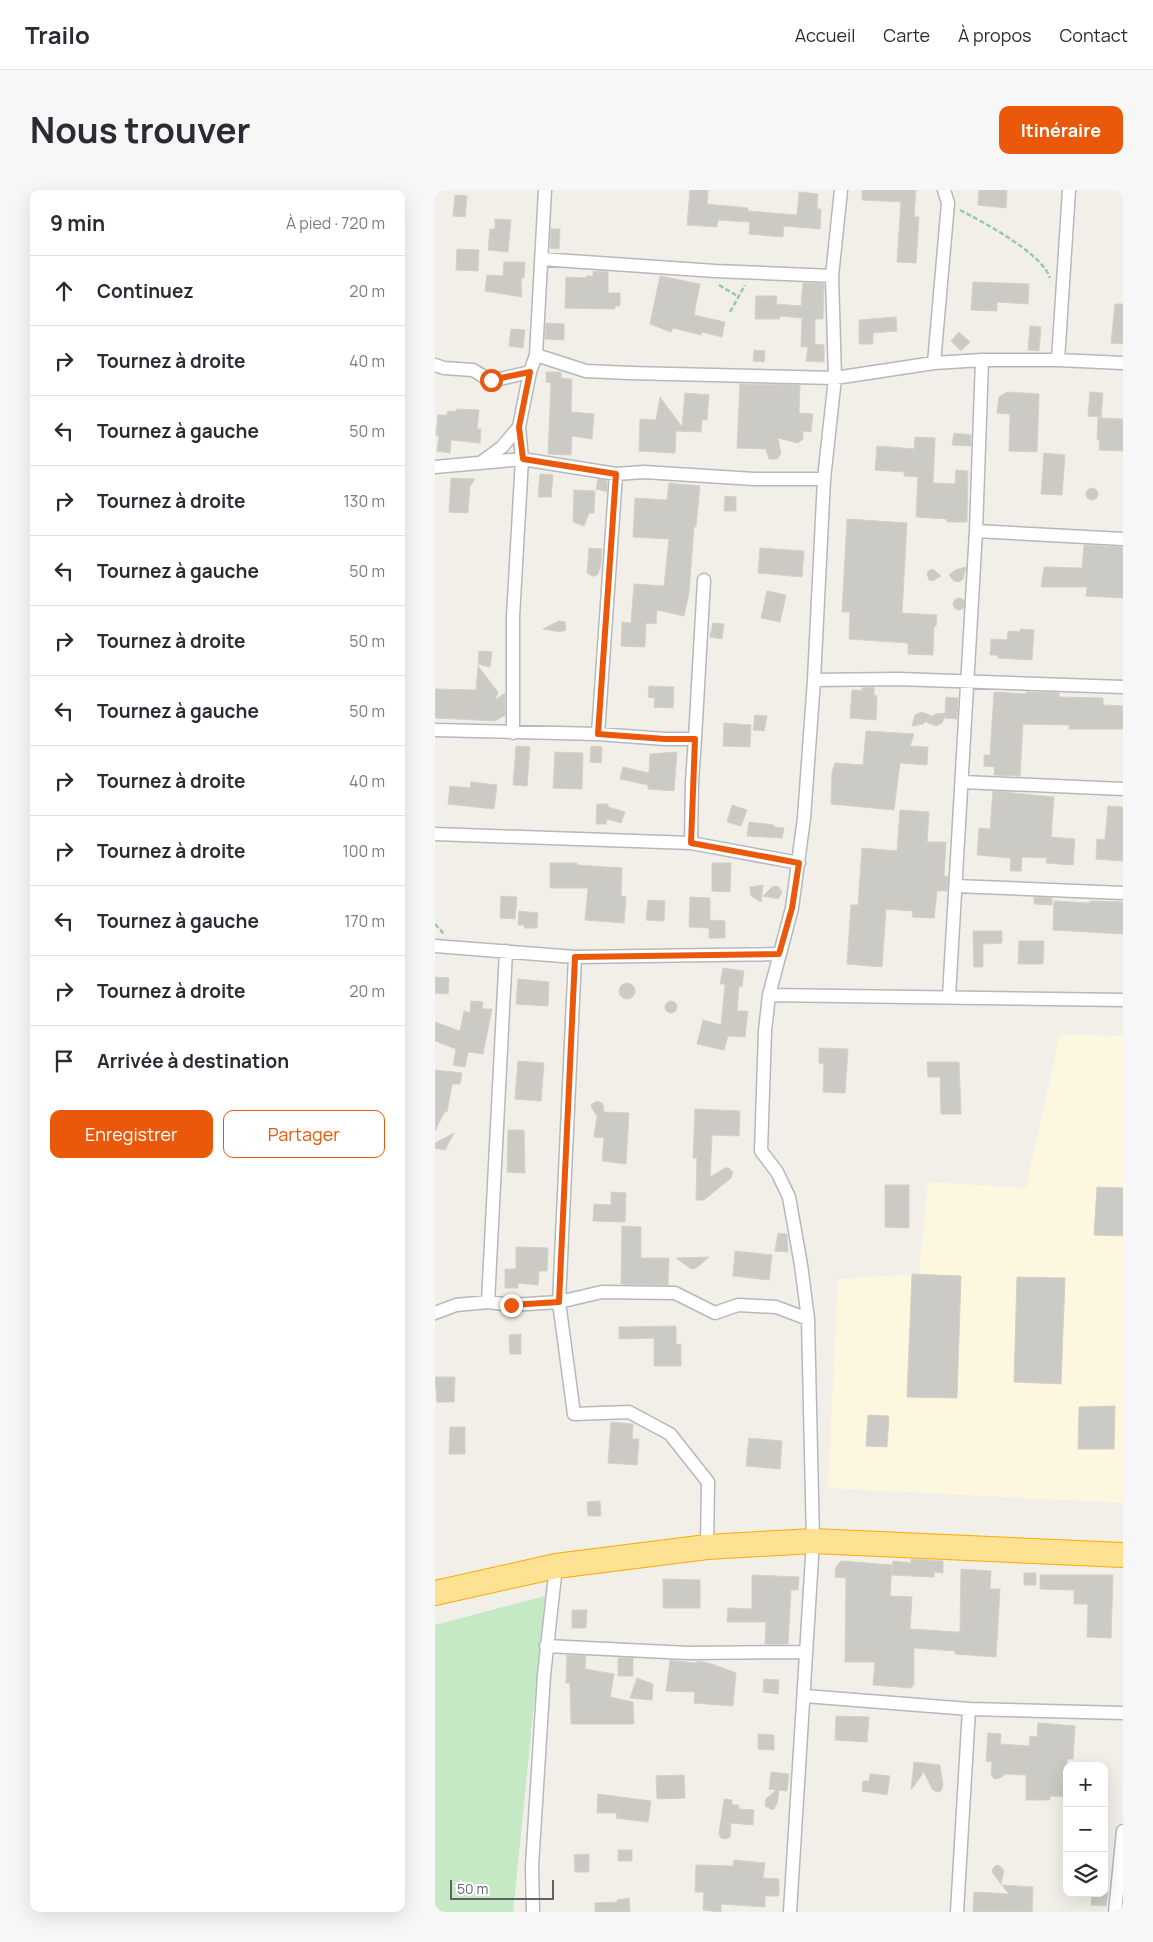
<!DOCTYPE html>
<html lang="fr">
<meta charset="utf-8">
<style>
body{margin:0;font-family:Manrope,sans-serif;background:#f7f7f7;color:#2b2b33}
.controls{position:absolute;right:15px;bottom:15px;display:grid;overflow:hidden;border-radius:10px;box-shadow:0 5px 20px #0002}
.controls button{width:45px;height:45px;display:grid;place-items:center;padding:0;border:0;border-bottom:1px solid #e1e1e2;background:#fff;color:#2b2b33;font:25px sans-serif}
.scale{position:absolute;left:15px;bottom:12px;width:104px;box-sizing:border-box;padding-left:5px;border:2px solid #5f6368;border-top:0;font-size:14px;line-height:18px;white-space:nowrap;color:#5f6368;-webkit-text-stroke:4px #fff;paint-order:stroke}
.stop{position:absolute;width:15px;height:15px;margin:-11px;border:4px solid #ea580c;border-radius:50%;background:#fff}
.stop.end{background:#ea580c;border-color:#fff;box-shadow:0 1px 5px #0008}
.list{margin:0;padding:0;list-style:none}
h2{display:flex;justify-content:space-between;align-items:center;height:65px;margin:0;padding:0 20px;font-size:21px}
h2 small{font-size:16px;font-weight:400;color:#7c7c81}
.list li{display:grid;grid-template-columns:32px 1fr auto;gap:15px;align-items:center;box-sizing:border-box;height:70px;padding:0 20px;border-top:1px solid #e1e1e2}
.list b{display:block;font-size:19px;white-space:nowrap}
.list em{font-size:16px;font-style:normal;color:#7c7c81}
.actions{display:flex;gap:10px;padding:15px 20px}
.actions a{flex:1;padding:11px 0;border:1px solid #ea580c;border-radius:10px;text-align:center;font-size:18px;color:#ea580c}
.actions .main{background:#ea580c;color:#fff}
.icon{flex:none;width:28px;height:28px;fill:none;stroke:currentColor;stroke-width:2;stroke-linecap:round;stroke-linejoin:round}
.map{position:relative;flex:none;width:688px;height:1722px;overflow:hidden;border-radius:10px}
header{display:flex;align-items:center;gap:30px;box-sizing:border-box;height:70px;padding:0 25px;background:#fff;border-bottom:1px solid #e1e1e2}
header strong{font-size:24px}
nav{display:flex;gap:28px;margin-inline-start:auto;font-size:18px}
.intro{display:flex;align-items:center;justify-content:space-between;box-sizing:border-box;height:120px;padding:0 30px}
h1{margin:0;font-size:35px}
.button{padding:12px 22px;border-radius:10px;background:#ea580c;color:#fff;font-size:18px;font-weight:700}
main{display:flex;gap:30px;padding:0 30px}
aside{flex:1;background:#fff;border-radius:10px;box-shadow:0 5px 20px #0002}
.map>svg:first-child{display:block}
.commercial{fill:#fef7e0}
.green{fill:#c5e8c5}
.building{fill:#cccac5;stroke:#d6d1c6}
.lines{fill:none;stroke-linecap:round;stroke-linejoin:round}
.street-casing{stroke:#b5b8bc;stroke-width:15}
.highway-casing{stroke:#f9ab00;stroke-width:26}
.path{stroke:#9cc7a9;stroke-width:2.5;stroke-dasharray:5 2.5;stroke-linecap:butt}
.street{stroke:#fff;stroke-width:12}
.highway{stroke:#fde293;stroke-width:24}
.route{stroke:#ea580c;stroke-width:6}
</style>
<header>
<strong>Trailo</strong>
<nav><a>Accueil</a><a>Carte</a><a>À propos</a><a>Contact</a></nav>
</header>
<div class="intro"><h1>Nous trouver</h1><a class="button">Itinéraire</a></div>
<main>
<aside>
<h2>9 min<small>À pied · 720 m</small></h2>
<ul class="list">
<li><svg class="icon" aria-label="ahead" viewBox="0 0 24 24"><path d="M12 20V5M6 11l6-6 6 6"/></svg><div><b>Continuez</b></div><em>20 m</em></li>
<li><svg class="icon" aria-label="right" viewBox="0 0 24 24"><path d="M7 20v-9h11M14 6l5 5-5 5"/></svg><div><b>Tournez à droite</b></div><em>40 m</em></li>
<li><svg class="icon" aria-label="left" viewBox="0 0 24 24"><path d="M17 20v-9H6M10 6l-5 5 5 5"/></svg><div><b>Tournez à gauche</b></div><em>50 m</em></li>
<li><svg class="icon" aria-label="right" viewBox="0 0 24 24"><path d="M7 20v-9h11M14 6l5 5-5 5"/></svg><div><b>Tournez à droite</b></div><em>130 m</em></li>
<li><svg class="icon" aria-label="left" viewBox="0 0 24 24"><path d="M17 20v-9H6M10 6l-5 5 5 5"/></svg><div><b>Tournez à gauche</b></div><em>50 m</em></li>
<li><svg class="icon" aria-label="right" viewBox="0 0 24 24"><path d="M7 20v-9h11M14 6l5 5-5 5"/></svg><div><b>Tournez à droite</b></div><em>50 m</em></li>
<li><svg class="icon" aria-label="left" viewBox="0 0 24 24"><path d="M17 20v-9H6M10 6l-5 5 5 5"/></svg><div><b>Tournez à gauche</b></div><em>50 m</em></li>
<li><svg class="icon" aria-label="right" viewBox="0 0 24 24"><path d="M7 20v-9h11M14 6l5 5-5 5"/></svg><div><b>Tournez à droite</b></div><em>40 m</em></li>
<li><svg class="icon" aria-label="right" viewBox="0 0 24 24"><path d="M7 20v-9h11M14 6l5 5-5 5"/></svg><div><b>Tournez à droite</b></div><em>100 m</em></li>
<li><svg class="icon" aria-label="left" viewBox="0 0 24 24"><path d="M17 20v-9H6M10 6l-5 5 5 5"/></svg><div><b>Tournez à gauche</b></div><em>170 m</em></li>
<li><svg class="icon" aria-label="right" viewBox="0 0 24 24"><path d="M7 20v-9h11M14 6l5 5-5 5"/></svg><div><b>Tournez à droite</b></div><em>20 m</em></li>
<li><svg class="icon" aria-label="arrive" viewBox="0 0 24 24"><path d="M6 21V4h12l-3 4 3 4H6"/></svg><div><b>Arrivée à destination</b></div></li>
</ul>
<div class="actions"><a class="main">Enregistrer</a><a>Partager</a></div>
</aside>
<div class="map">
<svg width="688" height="1722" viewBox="0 0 688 1722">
<rect width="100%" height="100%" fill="#f1efe8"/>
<path class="commercial" d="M625,844l63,2v467l-295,-15 10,-209 81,-5 9,-92 98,6z"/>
<path class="green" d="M110,1406l-32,316h-78v-287z"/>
<path class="building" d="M255,0h18l-1,14 41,4v3l49,4 2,-23 19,2 -1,15h4l-1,20 -36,-3 -1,11 -34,-3 1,-12 -32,-2 -1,7 -30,-2z
M427,0h54l-2,27h5l-3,46 -19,-1 4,-60 -39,-2z
M544,0h28l-1,18 -28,-3z
M20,5l12,1 -2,21 -12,-1z
M60,29l16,1 -3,32 -20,-2 2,-21h5z
M116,39h9l-1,20 -9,-1z
M22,59l22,1 -1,21 -22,-1z
M69,72h21l-1,16h-3l1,19 -37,-6 2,-16 16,1z
M158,81l15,1v21h12v13h-5v3l-50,-1 1,-31 20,1v-2h7z
M225,86l40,8 -6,31 31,7 -3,15 -20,-5 -1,3 -28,-7 -2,4 -21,-8z
M538,92l56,2 -1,20 -31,-2v9l-26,-1z
M368,93l21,1 -1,35h-8v25l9,1v17l-18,-1 2,-14h-7l1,-29 -22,-2v3h-25l1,-23h21l-1,8 25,2z
M680,114h8v40l-12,-1z
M461,127l1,14 -24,2v11h-14v-24z
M111,133l18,1v16l-19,-1z
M595,136l11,1 -2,24 -11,-1z
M76,139l14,1 -2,18 -14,-2z
M524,142l11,10 -9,9 -10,-10z
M319,160l11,1 -1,11 -11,-1z
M111,182h15v6l11,1 -1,33 23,2 -2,25 -20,-3 -1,19 -23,-1 3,-71 -5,-1z
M305,194l60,1 -1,28 14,1 -2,18 -8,-1v8l-5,4 -20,-5 3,16 -4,5h-8l-3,-10 -29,-1z
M572,202l32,2 -2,58 -28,-1 1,-37 -13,-1 2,-16z
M655,202l13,1 -2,25 22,1v32l-24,-1 1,-10h-3l1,-23h2l-12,-1z
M250,203l24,2 -2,25 -5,-1 -1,13 -25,-1 -1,22 -36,-2 1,-32 16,1 4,-23 22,30z
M21,219l23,1 -2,19h4l-1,14 -29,-3 -1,13 -13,-2 2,-15 -3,-1 2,-20h9l1,-4 8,1z
M519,243l17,2v11l-19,-1z
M480,247l20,1 -2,45 22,1 1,-14 12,1 -1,51h-20v-3l-31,-2 2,-40 -14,-1v-4l-29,-2 2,-24 37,3z
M609,263l21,2 -3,40 -21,-1z
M105,284l13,1 -2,22h-13z
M16,288l24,1 -5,7 -2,27 -19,-1z
M163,289l9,2v11l-11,-3z
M234,293l31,3 -4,41h-2l-5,66 -5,23 -27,-6 -1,14 -10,-1 -1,24 -24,-1 1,-24 9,1 3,-39 30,2 5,-47 -36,-2 2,-39 32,2z
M651 304a6 6 0 1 1 12 0a6 6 0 1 1-12 0Z
M139,300l21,1 -1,22h-5l-5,13 -11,-4z
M290,306l11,1v14h-12z
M412,329l60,4 -5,90 35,2 -1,11h-2l-1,29 -25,-1v-11l-59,-4 1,-27h-8z
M649,355l39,2v51l-37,-2 1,-9h-46l3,-20 38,1z
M154,358l13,1 -1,16 -3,9 -3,2h-3l-5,-3z
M325,358l44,3 -2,26 -44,-4z
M531,377l-3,12 -4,3 -5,-1 -5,-6 6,-5z
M498,379l8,7 -9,5 -3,-1 -2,-6 1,-3z
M332,401l19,4 -6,27 -19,-4z
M518 414a6 6 0 1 1 12 0a6 6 0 1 1-12 0Z
M124,431l6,1 1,8 -5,2 -18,-3z
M278,433l11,1 -2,15 -12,-2z
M585,439l14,1 -2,30 -34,-2v-3h-8l1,-16 16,1 1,-9 12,1z
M44,461l13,1 -2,15 -12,-3z
M43,476l20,26 -3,8 10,-7v22l-10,6 -60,-3v-29l41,1z
M214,496l25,1 -1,21 -19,-1 1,-9 -7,-1z
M439,497v8l3,1 -1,24 -26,-2 2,-28 10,1v-3z
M559,502l32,2v-2l33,1v4l44,1v7l20,1v23h-54v-4l-46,-1 -3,52 -26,-1 1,-8 -11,-1v-11h6z
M511,507l12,1 -1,21 -12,-1v-2l-3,7 -6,3 -10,-4 9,-8 10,-1z
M486,522l11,4 -9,8 -11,2 3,-11z
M320,525l12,1 -3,15 -11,-1z
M289,533l27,2 -1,22 -27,-1z
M431,541l48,3 -4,12 18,1 -1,18 -27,-2 -6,47 -63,-6 1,-32 3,-9 28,2z
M81,556l14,1 -3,39 -14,-1z
M156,556l11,1 -1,16 -11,-1z
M120,562l28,1 -1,36 -29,-1z
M242,562l-3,39 -26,-2v-4l-28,-6 3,-12 26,6 1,-19z
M36,592l26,3 -3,24 -46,-5 2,-18 20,2z
M558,601l61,6 -3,40 24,2 -2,26 -27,-2 1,-5 -25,-1 -1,14h-11l1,-13 -34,-3 2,-27 11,1z
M162,614h11v3l17,5 -4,11 -14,-4 -1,5h-10z
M297,615l15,5 -6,16 -14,-4z
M673,616l15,1v54l-27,-2 1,-20 8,1z
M465,620l29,2 -2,30h19l-2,34 4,1 -1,14h-10l-3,27 -22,-1 1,-6 -27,-2 -4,58 -35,-3 4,-59h7l4,-57 35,3z
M314,632l25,3v2l10,1 -2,10 -35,-2z
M115,673h27v2l45,3 -1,28 5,1 -2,26 -39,-3 3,-32h-38z
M277,673h19l-1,29 -18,-1z
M328,695l-2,17 -10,-6 -1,-9z
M341,696l3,1 3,6 -4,6 -15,-3 9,-9z
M66,706l16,1 -2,22 -15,-1z
M255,707l20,1v22l15,1v17h-16v-10l-20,-1z
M599,707l18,1v7l-18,-1z
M213,710l17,1 -1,20 -18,-1z
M619,711l35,2 1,-2 33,1v32l-70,-4z
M84,721l19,2 -1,15h-13v-3h-6z
M538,741h29v12l-19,1v23h-9z
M584,751h25l-1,23h-25z
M288,778l21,3 -2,16 -3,-1 -2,25h11l-3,26 -17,-1 -4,14 -27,-6 6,-24 18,5 4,-41h-5z
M0,787l14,1 -1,16 -13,-1z
M83,789l31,3 -1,24 -32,-2z
M184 801a8 8 0 1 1 16 0a8 8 0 1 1-16 0Z
M230 817a6 6 0 1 1 12 0a6 6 0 1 1-12 0Z
M36,811l12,1 -1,7h10l-9,45 -15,-2 -3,15 -12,-2 3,-16 -21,-8v-19l25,9 4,-20 6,2z
M384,858l29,1 -3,44 -22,-1 1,-28 -5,-1z
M83,871l26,2 -3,38 -26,-2z
M492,872h32l2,52h-20l-1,-37h-12z
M0,880l27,3 -2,11h-8l-5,28 -2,-1 -10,20z
M162,911l6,3 1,8 25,1 -3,51 -24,-3 2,-23 -10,-1 3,-21 -6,-9 1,-3z
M260,919l45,2 -1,25 -27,-1 -2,42 15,-9h4l4,4 -2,6 -27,22h-8l1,-42h-4z
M73,940h16l1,43 -18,-1z
M19,943l-9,17 -10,-2v-5z
M450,995h24v43l-24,-1z
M662,997l26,1v48l-29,-1z
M176,1002l15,1 -1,29 -32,-1 1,-17 17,1z
M187,1036l19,1v31h28l-1,27 -47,-1z
M343,1043l9,1 1,18 -13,-1z
M81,1057l32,1 -1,23h-8l-1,14 -20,-2v5h-13v-19h11z
M300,1061l37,4 -3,25 -36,-4z
M274,1067l-13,11 -5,1 -15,-11z
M477,1084l49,2 -4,122 -50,-1z
M582,1087l48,1 -4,106 -47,-2z
M241,1136v19l5,-1v22h-27v-28l-35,1v-12z
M86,1144v20h-11l-1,-19z
M0,1187h20l-1,25h-17z
M680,1216l-1,43h-36l1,-42z
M433,1225l21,1 -2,31 -21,-1z
M176,1232l22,2 -1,15h7l-2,26 -29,-2z
M15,1237h15v27h-16z
M314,1248l33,3 -2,28 -34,-3z
M165,1311l1,15h-13l-1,-14z
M476,1369l32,2v12l-9,-1v5l-42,-2 1,-14 18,2z
M406,1371l51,4 -2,31 22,1 -2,32 47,3h3l1,-63 30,2 -1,18h10l-4,68 -41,-3v-3l-41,-3v37h-2v3l-39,-3 2,-23h-30l1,-84 -11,-1 1,-10z
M589,1383h12v12h-12z
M317,1385l47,2 -1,13h-7l-3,54h-23l1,-22h-39l1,-14 24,1z
M605,1385h73l-2,63 -24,-1 1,-33h-14v-14l-34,-1z
M228,1389l37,1v28h-37z
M137,1420h15l-1,18h-14z
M132,1465l19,1 -1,13 29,5 -4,23 23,5 1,22h-63l-1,-41h-4z
M183,1468h15v18h-15z
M235,1470l25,3 3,-2 14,3 24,9 -3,33 -39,-3 1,-11 -29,-1z
M202,1488l16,6 -1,16 -22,-2z
M329,1489l15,1 -1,14 -15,-2z
M401,1526l33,1 -2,25 -32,-2z
M603,1533l37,3 -2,33h-6v38l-17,-1v4h-24v-25l-20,-1 -6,4 -6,1 -3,-5 1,-12 -6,-1 2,-28 13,1 -1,10 29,2 1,-10 7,1z
M323,1544l16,1v15l-16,-1z
M479,1572l26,3 3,20 -2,6 -4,1 -5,-3 -8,-17 -13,18z
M336,1582l18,2 -2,17 -8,-1 -2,14 -4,6 -8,-4 1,-7 10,-9 -7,-1z
M435,1584l20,2 -3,19 -25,-4 1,-10h6z
M249,1585l1,23 -28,1 -1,-23z
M163,1604l53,7 -3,21 -32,-4 1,-5h-20z
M289,1609l8,1v5h7l-1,4 16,1 -1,15 -22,-2 -1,14 -4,2 -5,-1 -2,-4z
M183,1660h14v11h-14z
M154,1664v18h-14l-1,-17z
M299,1670l31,3 -2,15 16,1v17h-14v11l-44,-3v8l-18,-2 1,-18h-9l1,-27 37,1z
M561,1675l4,1 4,4 -3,14 -9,-12 1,-4z
M567,1695l31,2 -1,25h-59l1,-20 35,2z
M657,1703h16l-2,13 -15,-1z
M194,1708l1,14h-35v-9l22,-1v-2z"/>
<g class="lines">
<g class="street-casing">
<path id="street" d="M106,69l174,12 117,5
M101,165l50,16 44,2 205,5 99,-15 48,-3h76l65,3
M623,170l11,-170
M499,173l14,-160 -4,-13
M0,175l9,3 29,2 18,11 39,-9
M48,271l19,-14 17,-20
M0,277l87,-8 94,15 28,-2 110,7h70
M541,341l147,8
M379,490l84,-1 225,8
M0,540l163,4 67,5h30l-3,43 -1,61
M78,543v-116l9,-158 -3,-32 11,-55 6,-17 9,-165
M163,544l18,-260
M260,549l9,-159
M528,592l160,7
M0,644l256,9 108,20
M521,696l167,7
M0,756l140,11 204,-3
M140,767l-16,345 43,-10 73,1 40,20 23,-8 38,2 32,12
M334,805l23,-87 12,-90 10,-138 10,-201 11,-101 -3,-102 9,-86
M514,806l27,-465 6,-171
M53,1112l18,-351
M0,1123l21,-8 32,-3 23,3 48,-3 15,112 55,-2 41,22 38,48 -1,65
M111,1456l142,7 118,-1
M370,1506l164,13 154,4
M98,1722l-1,-46 12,-191 12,-109
M355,1722l23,-371 -5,-222 -7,-54 -12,-68 -12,-25 -16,-21 4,-120 4,-36 354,5
M522,1722l12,-203
M680,1722l8,-81"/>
</g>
<g class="highway-casing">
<path id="highway" d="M0,1403l121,-27 151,-19 106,-6 310,14"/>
</g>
<path class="path" d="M525,20c23,12 82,43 90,68
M284,95l20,12
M295,122l15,-27
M0,734l9,10"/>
<use href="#street" class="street"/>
<use href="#highway" class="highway"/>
</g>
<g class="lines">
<path class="route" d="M56,190l39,-8 -11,55 4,32 93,15 -18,260 67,5h30l-4,104 108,20 -7,45 -13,46 -204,3 -16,345 -48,3"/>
</g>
</svg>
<div class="controls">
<button>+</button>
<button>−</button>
<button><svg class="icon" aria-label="layers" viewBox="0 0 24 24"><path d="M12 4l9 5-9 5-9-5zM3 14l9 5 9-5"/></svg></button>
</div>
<div class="scale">50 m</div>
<div class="stop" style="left:56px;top:190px"></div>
<div class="stop end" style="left:76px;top:1115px"></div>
</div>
</main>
